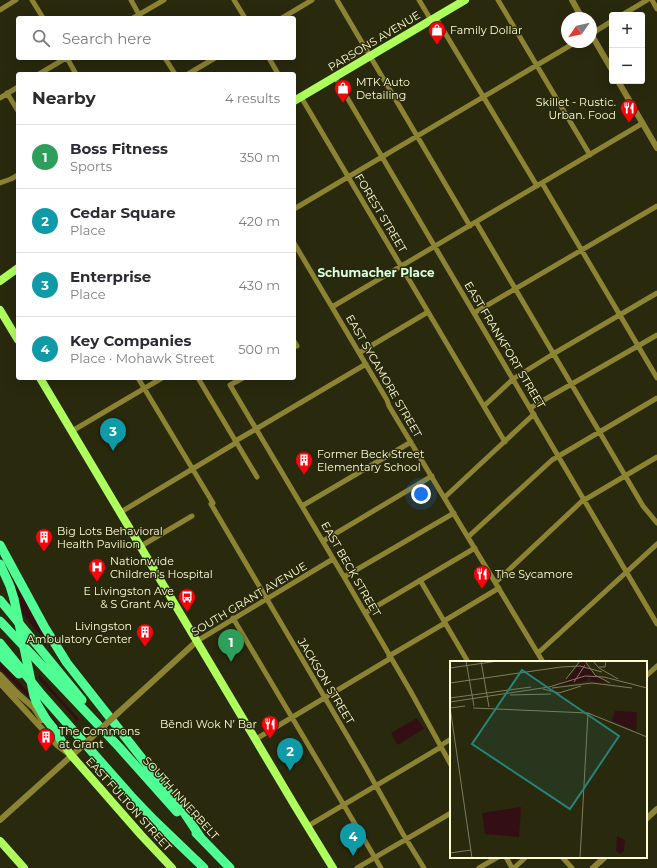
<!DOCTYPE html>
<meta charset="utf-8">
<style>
body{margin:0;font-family:Montserrat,sans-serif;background:#f7f7f7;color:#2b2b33}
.controls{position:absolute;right:12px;top:12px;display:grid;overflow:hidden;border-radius:4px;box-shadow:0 4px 16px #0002}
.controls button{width:36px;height:36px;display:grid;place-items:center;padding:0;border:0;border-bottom:1px solid #e1e1e2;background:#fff;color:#2b2b33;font:20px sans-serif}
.compass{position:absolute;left:561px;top:12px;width:36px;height:36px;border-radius:50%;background:#fff;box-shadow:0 4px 16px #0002;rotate:236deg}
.you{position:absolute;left:421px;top:494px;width:14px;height:14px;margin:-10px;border:3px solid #fff;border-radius:50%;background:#1a73e8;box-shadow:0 0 0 6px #1a73e833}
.badge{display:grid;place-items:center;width:26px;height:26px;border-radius:50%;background:#0f766e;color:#fff;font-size:13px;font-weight:700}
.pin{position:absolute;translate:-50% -33px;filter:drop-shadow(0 1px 2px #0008)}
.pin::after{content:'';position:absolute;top:21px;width:14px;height:12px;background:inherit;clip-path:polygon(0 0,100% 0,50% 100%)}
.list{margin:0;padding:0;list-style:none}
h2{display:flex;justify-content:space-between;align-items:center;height:52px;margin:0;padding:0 16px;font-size:17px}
h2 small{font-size:13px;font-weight:400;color:#7c7c81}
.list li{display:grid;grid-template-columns:26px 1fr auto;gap:12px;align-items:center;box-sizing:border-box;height:64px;padding:0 16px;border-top:1px solid #e1e1e2}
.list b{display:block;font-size:15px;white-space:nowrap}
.list p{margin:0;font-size:13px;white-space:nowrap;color:#7c7c81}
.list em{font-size:13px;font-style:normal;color:#7c7c81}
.icon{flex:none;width:22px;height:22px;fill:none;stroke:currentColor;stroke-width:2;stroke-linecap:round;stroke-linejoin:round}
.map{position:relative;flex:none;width:657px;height:868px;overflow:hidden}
.search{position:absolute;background:#fff;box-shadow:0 4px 16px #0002;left:16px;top:16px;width:280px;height:44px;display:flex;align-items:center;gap:10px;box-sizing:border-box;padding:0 14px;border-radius:4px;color:#7c7c81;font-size:15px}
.panel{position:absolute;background:#fff;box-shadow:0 4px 16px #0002;left:16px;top:72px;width:280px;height:308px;border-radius:4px}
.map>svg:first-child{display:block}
.green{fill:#330f15}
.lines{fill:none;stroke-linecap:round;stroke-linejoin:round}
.minor{stroke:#8d8433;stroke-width:5}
.tertiary{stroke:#8d8433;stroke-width:6}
.primary{stroke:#afff5c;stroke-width:8}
.motorway{stroke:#50ff93;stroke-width:9}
.tertiary-bridge{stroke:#8d8433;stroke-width:6}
.motorway-bridge{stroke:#50ff93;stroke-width:9}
.labels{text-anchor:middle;stroke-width:3;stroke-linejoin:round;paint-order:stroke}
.poi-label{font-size:11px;fill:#fffed5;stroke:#28290d;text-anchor:start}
.street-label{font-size:11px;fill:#fffed5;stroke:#28290d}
.neighbourhood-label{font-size:12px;font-weight:bold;fill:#d7ffe0;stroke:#28290d}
.inset-road{fill:none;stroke:#7e7e5d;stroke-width:1}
.view{fill:#278478;fill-opacity:0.15;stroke:#278478;stroke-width:2}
.inset-edge{fill:none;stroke:#fffed5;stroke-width:2}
</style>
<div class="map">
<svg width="657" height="868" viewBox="0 0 657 868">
<rect width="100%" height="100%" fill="#28290d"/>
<path class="green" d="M8,568l61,101 -47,-56 -9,-33z
M0,663l18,18 39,42 -1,2 -56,-56z
M39,675l40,44 -2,2 -39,-43z
M417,718l7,11 -27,16 -6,-12z"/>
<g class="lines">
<path class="minor" d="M32,0l11,18
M131,0l10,18
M234,0l11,18
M337,0l133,226
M419,0l12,20
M498,0l92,155
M652,0l5,9
M0,10l16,-10
M622,15l25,-15
M133,18l31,-18
M282,18l30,-18
M436,18l101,168
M591,34l21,-13
M67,58l9,16
M165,58l10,16
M269,58l9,16
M39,74l27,-16
M188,74l27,-16
M335,77l322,547
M7,93l11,18
M301,97l204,345
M0,98l18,-11
M0,183l11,-4 7,-4
M542,183l115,195
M294,209l282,-167
M476,222l167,284 14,17
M294,243l93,157 2,6 154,256
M332,307l311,-184
M474,313l183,-107
M294,341l3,5
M359,353l69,-41
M138,378l75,125
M198,378l59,99
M243,378l-13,7 114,192 67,115 40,73
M484,406l29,-27 40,-25 104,-61
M530,408l127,-73
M72,431l90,-53
M445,497l89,-83
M211,504l154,262 38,68 21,34
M302,506l109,-64
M121,512l103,-62 10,-6 3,-4 19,-11 110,-65
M468,537l84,-77 105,-62
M323,541l109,-65
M141,546l51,-30
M344,577l110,-64
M420,580l48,82
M496,582l85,-80 76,-45
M365,613l110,-65
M233,618l99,167 49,83
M444,621l55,-33
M197,641l136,-82
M538,653l119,-109
M389,656l56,-33
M646,676l11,-10
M256,739l135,-81
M440,746l11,-7
M308,826l133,-79
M506,857l6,11
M562,857l10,11
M357,868l94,-55
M479,868l19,-11
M514,868l12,-11"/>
<path class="tertiary" d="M572,0l10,18
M591,34l21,36
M618,81l39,67
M0,675l17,18 17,15 8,12
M0,683l57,62 11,8
M118,713l79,-72
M646,819l11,-10
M0,820l79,-71
M593,868l12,-11"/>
<path class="primary" d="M294,101l171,-101
M0,281l18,-13
M0,310l18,30
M40,378l255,428 38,62
M62,742l9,13 70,80 31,33
M0,841l24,27"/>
<path class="motorway" d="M0,545l45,83 22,35 114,145 20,30
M0,564l10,22 4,13
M0,600l82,100
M0,621l119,126 58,65
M0,643l42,52 89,101 23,24 50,48
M0,655l19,19
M46,719l11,14 5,9
M196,833l34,35"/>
<path class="tertiary-bridge" d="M79,749l39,-36"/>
<path class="motorway-bridge" d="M14,599l20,97 3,8 9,15"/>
</g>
<defs>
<g id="shop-pin" transform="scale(0.9)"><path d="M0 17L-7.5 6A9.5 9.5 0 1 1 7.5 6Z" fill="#ff010a" stroke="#28290d"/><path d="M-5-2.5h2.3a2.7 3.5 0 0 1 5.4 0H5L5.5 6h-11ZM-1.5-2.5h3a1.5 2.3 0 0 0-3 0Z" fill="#fff"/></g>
<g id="restaurant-pin" transform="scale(0.9)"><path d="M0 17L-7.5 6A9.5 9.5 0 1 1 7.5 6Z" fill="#ff010a" stroke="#28290d"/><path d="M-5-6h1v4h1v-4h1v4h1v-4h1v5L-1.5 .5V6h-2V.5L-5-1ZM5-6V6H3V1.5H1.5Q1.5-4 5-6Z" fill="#fff"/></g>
<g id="building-pin" transform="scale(0.9)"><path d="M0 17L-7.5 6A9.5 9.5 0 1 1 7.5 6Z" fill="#ff010a" stroke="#28290d"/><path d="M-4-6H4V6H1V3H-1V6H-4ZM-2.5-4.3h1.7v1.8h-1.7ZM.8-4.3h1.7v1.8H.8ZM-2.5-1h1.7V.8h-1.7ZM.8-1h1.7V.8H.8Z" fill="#fff"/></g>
<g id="hospital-pin" transform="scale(0.9)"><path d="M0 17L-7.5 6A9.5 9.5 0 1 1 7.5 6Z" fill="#ff010a" stroke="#28290d"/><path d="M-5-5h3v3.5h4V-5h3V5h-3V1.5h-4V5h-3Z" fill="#fff"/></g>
<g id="bus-pin" transform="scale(0.9)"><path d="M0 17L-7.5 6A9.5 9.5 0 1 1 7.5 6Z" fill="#ff010a" stroke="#28290d"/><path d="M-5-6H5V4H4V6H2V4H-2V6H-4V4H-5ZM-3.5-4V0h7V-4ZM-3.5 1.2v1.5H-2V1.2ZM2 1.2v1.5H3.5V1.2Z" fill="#fff"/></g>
</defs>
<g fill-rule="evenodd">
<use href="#shop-pin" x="437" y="30"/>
<use href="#shop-pin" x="343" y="88"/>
<use href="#restaurant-pin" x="629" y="108"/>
<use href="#building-pin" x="304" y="460"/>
<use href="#building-pin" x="44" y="537"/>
<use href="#hospital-pin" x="97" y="567"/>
<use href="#restaurant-pin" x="482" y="574"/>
<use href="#bus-pin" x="187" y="597"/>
<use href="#building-pin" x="145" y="632"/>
<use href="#restaurant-pin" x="270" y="724"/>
<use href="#building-pin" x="46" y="737"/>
</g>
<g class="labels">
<g class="poi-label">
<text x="450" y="34">Family Dollar</text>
<text x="356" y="86">MTK Auto<tspan x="356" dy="13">Detailing</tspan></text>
<text x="616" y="106" text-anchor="end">Skillet - Rustic.<tspan x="616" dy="13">Urban. Food</tspan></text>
<text x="317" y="458">Former Beck Street<tspan x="317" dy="13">Elementary School</tspan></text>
<text x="57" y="535">Big Lots Behavioral<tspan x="57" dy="13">Health Pavilion</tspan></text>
<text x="110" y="565">Nationwide<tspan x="110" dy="13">Children's Hospital</tspan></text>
<text x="495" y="578">The Sycamore</text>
<text x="174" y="595" text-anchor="end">E Livingston Ave<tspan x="174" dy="13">&amp; S Grant Ave</tspan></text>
<text x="132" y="630" text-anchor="end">Livingston<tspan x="132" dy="13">Ambulatory Center</tspan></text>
<text x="257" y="728" text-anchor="end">Běndì Wok N’ Bar</text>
<text x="59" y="735">The Commons<tspan x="59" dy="13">at Grant</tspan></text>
</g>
<g class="street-label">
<text transform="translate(374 41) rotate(-31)" y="4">PARSONS AVENUE</text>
<text transform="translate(381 213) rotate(59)" y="4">FOREST STREET</text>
<text transform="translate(505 345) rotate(59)" y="4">EAST FRANKFORT STREET</text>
<text transform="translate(384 376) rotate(60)" y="4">EAST SYCAMORE STREET</text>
<text transform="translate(351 569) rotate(60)" y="4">EAST BECK STREET</text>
<text transform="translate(249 599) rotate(-31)" y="4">SOUTH GRANT AVENUE</text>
<text transform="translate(326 681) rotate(59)" y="4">JACKSON STREET</text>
<text transform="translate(181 798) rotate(48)" y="4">SOUTH INNERBELT</text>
<text transform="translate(129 804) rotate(48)" y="4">EAST FULTON STREET</text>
</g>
<g class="neighbourhood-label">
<text x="376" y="277">Schumacher Place</text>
</g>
</g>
<g transform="translate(450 661)">
<rect width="197" height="197" fill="#28290d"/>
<path d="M130,0h5l2,6 20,16 -17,-2 -1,-9 -1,9 -32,5 14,-8 -4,1 8,-7zM165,50l22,1 -1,19 -24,-10zM71,146l-2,30 -34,-3 -3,-21zM167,175l8,4 -1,11 -3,3 -5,-3z" fill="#330f15"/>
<path class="inset-road" d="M16,0l8,45M31,0l8,46M135,0l10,14 15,8M143,0l6,7 19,11M111,6l19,-1 22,6M149,6h6l1,-6M0,7l48,-7M116,18l14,-18M124,21l11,-17M0,22l111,-16M102,27l40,-5 40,5M93,28l16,4 22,-7M60,34l41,-1M0,37l81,-11M0,41l99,-15 36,-11 19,1 43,11M0,46l22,151M0,47l15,-2M23,47l115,5 59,24M0,192l21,-3M130,197l8,-145"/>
<path class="view" d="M72,9l97,66 -49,73 -98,-65z"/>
<rect width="197" height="197" class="inset-edge"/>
</g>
</svg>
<div class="controls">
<button>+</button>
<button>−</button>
</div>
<svg class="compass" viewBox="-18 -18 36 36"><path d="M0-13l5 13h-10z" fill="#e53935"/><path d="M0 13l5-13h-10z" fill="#7c7c81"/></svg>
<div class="you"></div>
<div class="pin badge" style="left:231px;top:662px;background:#2e9e5b">1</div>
<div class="pin badge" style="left:290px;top:771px;background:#0f9aa8">2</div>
<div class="pin badge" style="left:113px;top:451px;background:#0f9aa8">3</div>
<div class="pin badge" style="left:353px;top:856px;background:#0f9aa8">4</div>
<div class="search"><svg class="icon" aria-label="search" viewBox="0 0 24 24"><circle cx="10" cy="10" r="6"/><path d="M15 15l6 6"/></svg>Search here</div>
<section class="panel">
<h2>Nearby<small>4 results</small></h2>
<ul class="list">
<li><span class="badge" style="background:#2e9e5b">1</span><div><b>Boss Fitness</b><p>Sports</p></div><em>350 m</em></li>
<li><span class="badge" style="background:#0f9aa8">2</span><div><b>Cedar Square</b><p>Place</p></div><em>420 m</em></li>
<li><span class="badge" style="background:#0f9aa8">3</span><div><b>Enterprise</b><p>Place</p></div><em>430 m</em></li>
<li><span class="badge" style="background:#0f9aa8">4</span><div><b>Key Companies</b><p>Place · Mohawk Street</p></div><em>500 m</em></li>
</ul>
</section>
</div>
